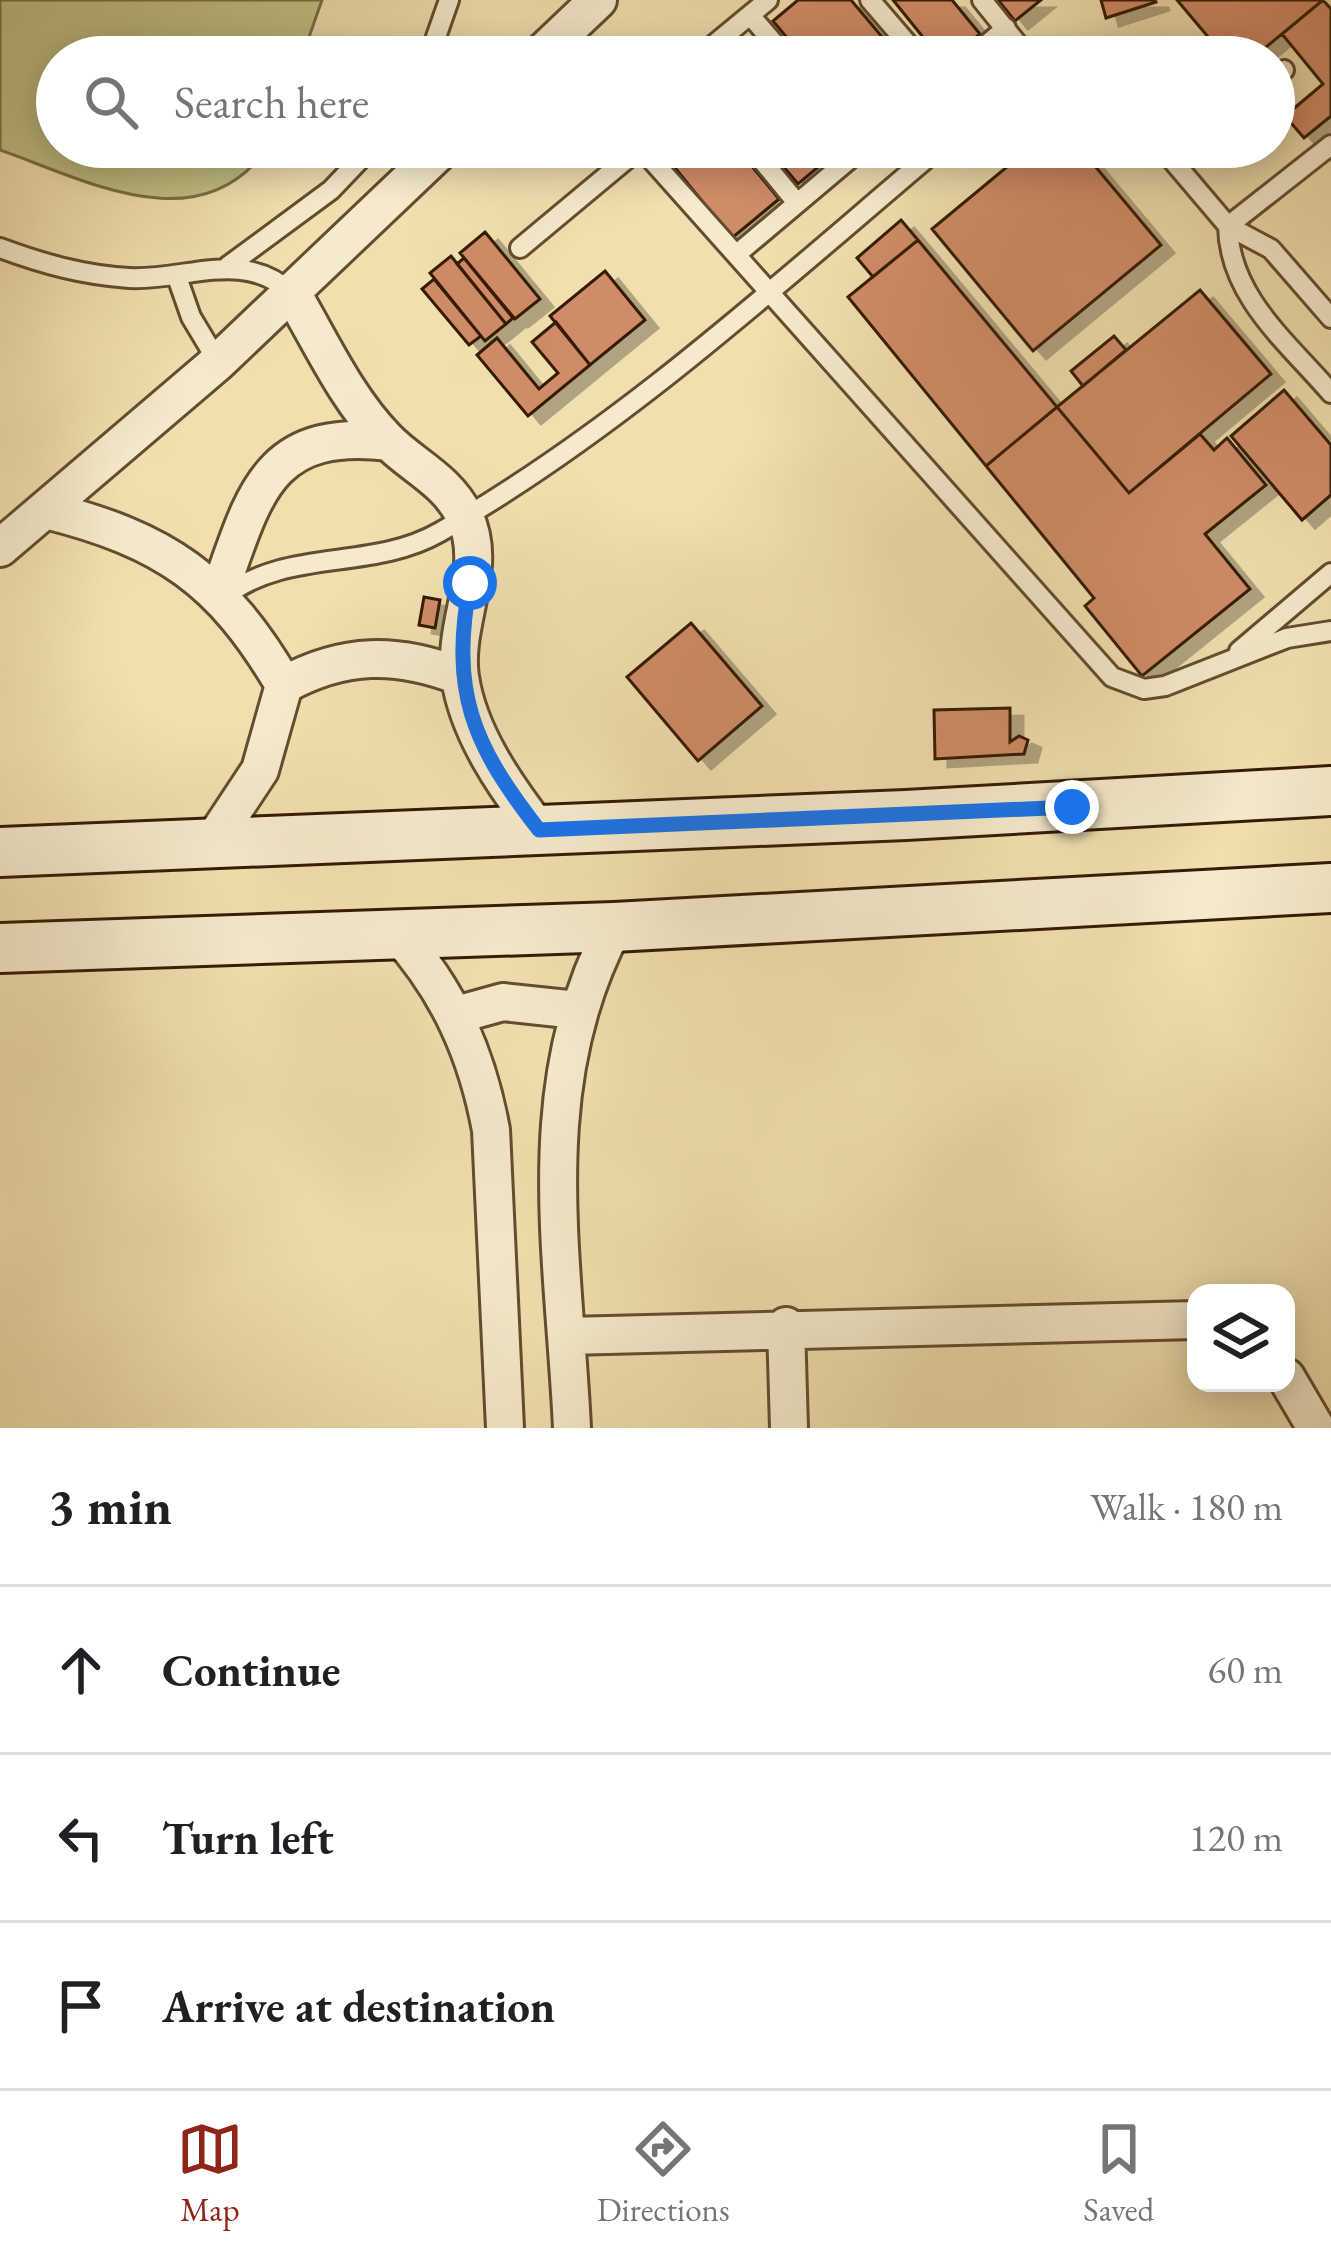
<!DOCTYPE html>
<meta charset="utf-8">
<style>
body{margin:0;font-family:"EB Garamond",serif;background:#f6f6f6;color:#202124}
.controls{position:absolute;right:36px;bottom:36px;display:grid;overflow:hidden;border-radius:24px;box-shadow:0 6px 30px #0003}
.controls button{width:108px;height:108px;display:grid;place-items:center;padding:0;border:0;border-bottom:3px solid #e0e0e0;background:#fff;color:#202124;font:60px sans-serif}
.stop{position:absolute;width:36px;height:36px;margin:-27px;border:9px solid #1a73e8;border-radius:50%;background:#fff}
.stop.end{background:#1a73e8;border-color:#fff;box-shadow:0 3px 12px #0008}
.list{margin:0;padding:0;list-style:none}
h2{display:flex;justify-content:space-between;align-items:center;height:156px;margin:0;padding:0 48px;font-size:51px}
h2 small{font-size:39px;font-weight:400;color:#757577}
.list li{display:grid;grid-template-columns:78px 1fr auto;gap:36px;align-items:center;box-sizing:border-box;height:168px;padding:0 48px;border-top:3px solid #e0e0e0}
.list b{display:block;font-size:45px;white-space:nowrap}
.list em{font-size:39px;font-style:normal;color:#757577}
.icon{flex:none;width:66px;height:66px;fill:none;stroke:currentColor;stroke-width:2;stroke-linecap:round;stroke-linejoin:round}
.map{position:relative;flex:none;width:1331px;height:1428px;overflow:hidden}
.search{position:absolute;background:#fff;box-shadow:0 6px 30px #0003;left:36px;right:36px;top:36px;height:132px;display:flex;align-items:center;gap:30px;box-sizing:border-box;padding:0 42px;border-radius:66px;color:#757577;font-size:45px}
.sheet{height:660px;background:#fff}
nav{display:flex;justify-content:space-around;align-items:center;box-sizing:border-box;height:168px;border-top:3px solid #e0e0e0;background:#fff;font-size:33px;color:#757577}
nav a{display:grid;justify-items:center;gap:6px}
nav .on{color:#8f2418}
.map>svg:first-child{display:block}
.green{fill:#c1c086;stroke:#7b6e44;stroke-width:3}
.building{fill:#d08b68;stroke:#351b03;stroke-width:3;filter:url(#shadow)}
.lines{fill:none;stroke-linecap:round;stroke-linejoin:round}
.service-casing{stroke:#644c2e;stroke-width:24}
.minor-casing{stroke:#644c2e;stroke-width:42}
.secondary-casing{stroke:#351b03;stroke-width:54}
.service{stroke:#f5eacb;stroke-width:18}
.minor{stroke:#f5eacb;stroke-width:36}
.secondary{stroke:#f5eacb;stroke-width:48}
.route{stroke:#1a73e8;stroke-width:15}
</style>
<div class="map">
<svg width="1331" height="1428" viewBox="0 0 1331 1428">
<defs>
<filter id="shadow"><feDropShadow dx="13" dy="8" stdDeviation="0" flood-color="#0004"/></filter>
</defs>
<rect width="100%" height="100%" fill="#f0dfaf"/>
<filter id="stains"><feTurbulence type="fractalNoise" baseFrequency=".00167" numOctaves="4"/><feColorMatrix values="0 0 0 0 .2 0 0 0 0 .09 0 0 0 0 .02 0 0 0 .5 -.17"/></filter>
<radialGradient id="worn" r=".72"><stop offset=".6" stop-color="#630" stop-opacity="0"/><stop offset="1" stop-color="#630" stop-opacity=".3"/></radialGradient>
<path class="green" d="M0,0h322l-20,57h-245v90h211c-68,97 -182,33 -268,3z"/>
<path class="building" d="M798,0h53l48,57h-96l-30,-36z
M893,0h59l28,34 -28,23h-13z
M998,0h43l-26,21z
M1101,0h54l1,2 -50,16z
M1177,0h146l-69,57h-29z
M1323,0l8,9v107l-27,22 -19,-22 38,-32 -41,-50z
M754,36l17,21h-43z
M658,147h78l43,52 -47,39z
M767,147h75l-44,37z
M1031,147h48l82,98 -128,106 -101,-122z
M901,220l17,20 -45,37 -16,-19z
M485,232l55,67 -25,20 -55,-66z
M918,240l139,167 -71,59 -138,-169z
M451,256l55,68 -21,17 -55,-68z
M464,258l49,60 -7,6 -49,-60z
M605,271l40,49 -55,45 -40,-49z
M434,279l47,57 -12,9 -47,-56z
M1200,290l71,84 -142,119 -72,-86z
M556,322l34,43 -62,51 -51,-61 20,-17 42,51 19,-16 -26,-31z
M1114,336l12,14 -43,36 -12,-15z
M1284,390l47,55v50l-29,25 -71,-84z
M1057,407l72,86 71,-59 14,16 13,-12 39,47 -61,49 45,55 -108,87 -57,-70 9,-8 -108,-132z
M424,597l16,3 -5,28 -16,-3z
M691,623l71,83 -64,55 -71,-84z
M1010,708v34l9,-6 9,4 -4,14 -89,5 -1,-49z"/>
<g class="lines">
<g class="service-casing">
<path id="service" d="M870,0l49,57
M982,0l46,57
M750,15l36,42
M429,57l20,-57
M699,57l69,-57
M972,57l34,-29
M1274,78l10,-8
M640,147l472,530 32,12 21,-3 122,-48 44,-7
M751,147l46,56
M1161,147l67,79 43,23 60,69
M1228,226c1,70 59,116 103,167
M1228,226l103,-81
M0,248c43,16 83,27 129,30 59,3 112,-30 163,15
M520,248l120,-100
M737,254l127,-107
M228,266l103,-76 41,-43
M177,277l14,40 27,45
M224,597c64,-50 146,-25 216,-65 182,-104 340,-250 500,-385
M1239,651l92,-78"/>
</g>
<g class="minor-casing">
<path id="minor" d="M538,57l60,-57
M292,293c29,49 54,105 94,146 26,27 60,40 78,76 26,52 -12,108 -4,162 8,56 46,110 79,153
M46,510c119,30 176,69 238,175l-24,85 -49,74
M0,548l218,-186 226,-215
M219,593c35,-97 47,-166 170,-151
M284,685c60,-33 113,-33 175,-9
M397,933c52,58 80,121 94,197l14,298
M456,1015l47,-13 74,8
M786,1326l3,102
M568,1336l628,-16
M1286,1377l30,51
M572,1428c-8,-172 -43,-343 42,-501"/>
</g>
<g class="secondary-casing">
<path id="secondary" d="M0,852l906,-37 425,-24
M0,948l614,-21 717,-39"/>
</g>
<use href="#service" class="service"/>
<use href="#minor" class="minor"/>
<use href="#secondary" class="secondary"/>
</g>
<g class="lines">
<path class="route" d="M470,583c-20,109 2,161 69,247l533,-23"/>
</g>
<rect width="100%" height="100%" filter="url(#stains)"/>
<rect width="100%" height="100%" fill="url(#worn)"/>
</svg>
<div class="controls">
<button><svg class="icon" aria-label="layers" viewBox="0 0 24 24"><path d="M12 4l9 5-9 5-9-5zM3 14l9 5 9-5"/></svg></button>
</div>
<div class="stop" style="left:470px;top:583px"></div>
<div class="stop end" style="left:1072px;top:807px"></div>
<div class="search"><svg class="icon" aria-label="search" viewBox="0 0 24 24"><circle cx="10" cy="10" r="6"/><path d="M15 15l6 6"/></svg>Search here</div>
</div>
<section class="sheet">
<h2>3 min<small>Walk · 180 m</small></h2>
<ul class="list">
<li><svg class="icon" aria-label="ahead" viewBox="0 0 24 24"><path d="M12 20V5M6 11l6-6 6 6"/></svg><div><b>Continue</b></div><em>60 m</em></li>
<li><svg class="icon" aria-label="left" viewBox="0 0 24 24"><path d="M17 20v-9H6M10 6l-5 5 5 5"/></svg><div><b>Turn left</b></div><em>120 m</em></li>
<li><svg class="icon" aria-label="arrive" viewBox="0 0 24 24"><path d="M6 21V4h12l-3 4 3 4H6"/></svg><div><b>Arrive at destination</b></div></li>
</ul>
</section>
<nav>
<a class="on"><svg class="icon" aria-label="map" viewBox="0 0 24 24"><path d="M3 6l6-2 6 2 6-2v14l-6 2-6-2-6 2zM9 4v14M15 6v14"/></svg>Map</a>
<a><svg class="icon" aria-label="directions" viewBox="0 0 24 24"><path d="M12 3l9 9-9 9-9-9zM9 14v-3h6M13 9l2 2-2 2"/></svg>Directions</a>
<a><svg class="icon" aria-label="saved" viewBox="0 0 24 24"><path d="M7 4h10v16l-5-4-5 4z"/></svg>Saved</a>
</nav>
